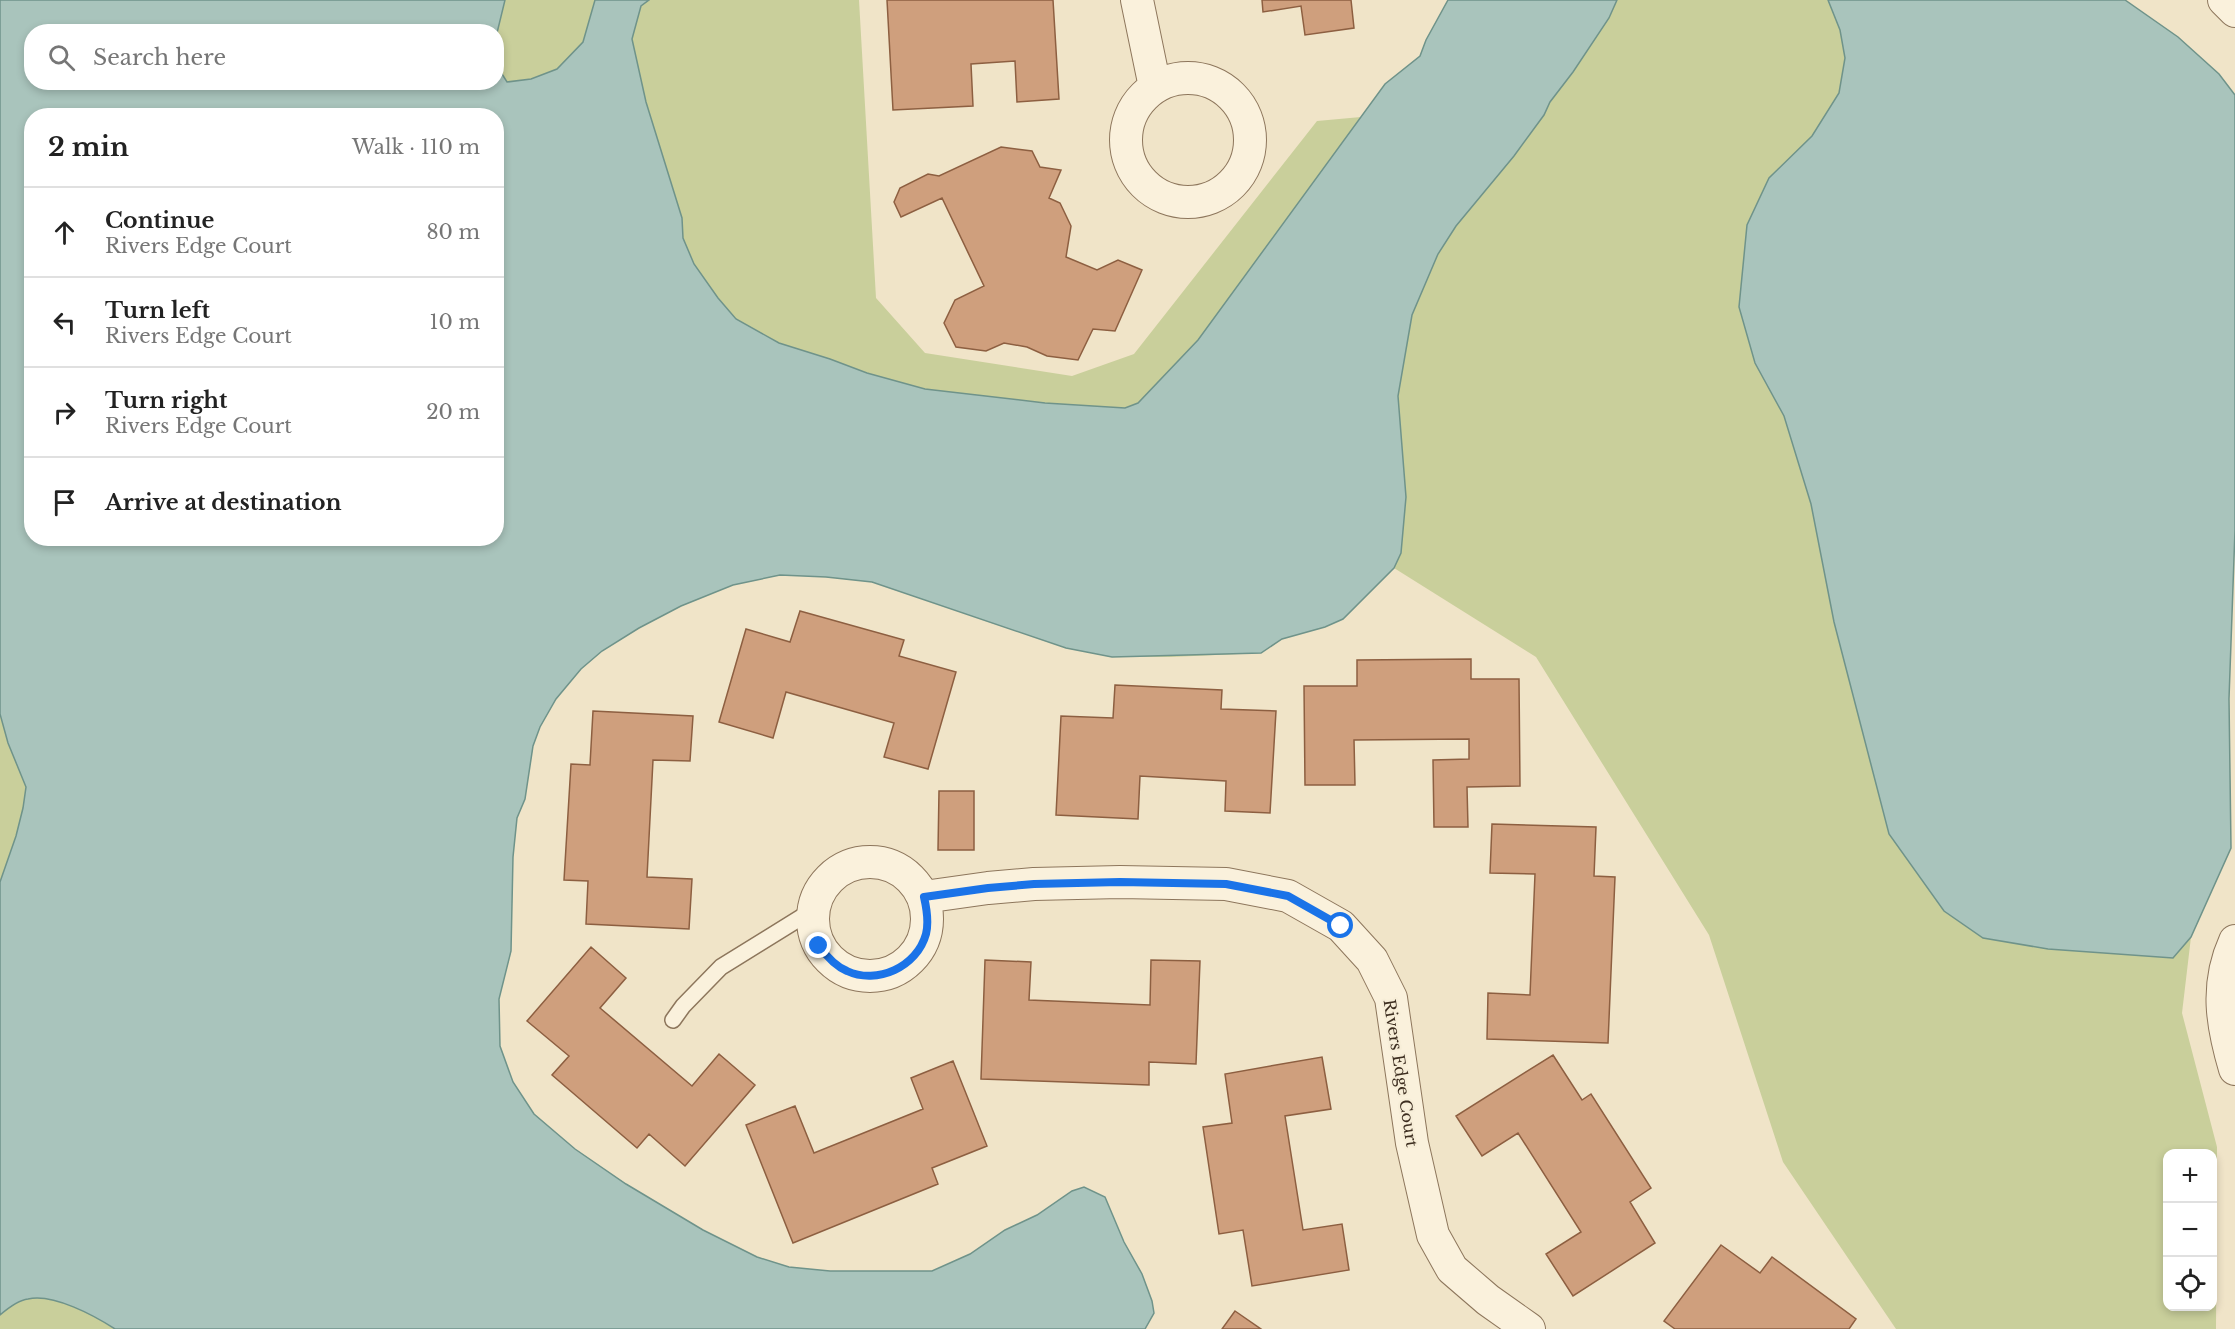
<!DOCTYPE html>
<meta charset="utf-8">
<style>
body{margin:0;font-family:"Libre Baskerville",serif;background:#f6f6f6;color:#222}
.controls{position:absolute;right:18px;bottom:18px;display:grid;overflow:hidden;border-radius:12px;box-shadow:0 3px 9px #0003}
.controls button{width:54px;height:54px;display:grid;place-items:center;padding:0;border:0;border-bottom:2px solid #e0e0e0;background:#fff;color:#222;font:30px sans-serif}
.stop{position:absolute;width:18px;height:18px;margin:-14px;border:4px solid #1a73e8;border-radius:50%;background:#fff}
.stop.end{background:#1a73e8;border-color:#fff;box-shadow:0 2px 6px #0008}
.list{margin:0;padding:0;list-style:none}
h2{display:flex;justify-content:space-between;align-items:center;height:78px;margin:0;padding:0 24px;font-size:26px}
h2 small{font-size:20px;font-weight:400;color:#767676}
.list li{display:grid;grid-template-columns:39px 1fr auto;gap:18px;align-items:center;box-sizing:border-box;height:90px;padding:0 24px;border-top:2px solid #e0e0e0}
.list b{display:block;font-size:22px;white-space:nowrap}
.list p{margin:0;font-size:20px;white-space:nowrap;color:#767676}
.list em{font-size:20px;font-style:normal;color:#767676}
.icon{flex:none;width:33px;height:33px;fill:none;stroke:currentColor;stroke-width:2;stroke-linecap:round;stroke-linejoin:round}
.map{position:relative;flex:none;width:2235px;height:1329px;overflow:hidden}
.search{position:absolute;background:#fff;box-shadow:0 3px 9px #0003;left:24px;top:24px;width:480px;height:66px;display:flex;align-items:center;gap:15px;box-sizing:border-box;padding:0 21px;border-radius:24px;color:#767676;font-size:22px}
.panel{position:absolute;background:#fff;box-shadow:0 3px 9px #0003;left:24px;top:108px;width:480px;height:438px;border-radius:24px}
.map>svg:first-child{display:block}
.green{fill:#c9cf9b;fill-rule:evenodd}
.water{fill:#a9c4bc;stroke:#6f938a;stroke-width:1.5;fill-rule:evenodd}
.building{fill:#cf9f7d;stroke:#8d5f41;stroke-width:1.5}
.lines{fill:none;stroke-linecap:round;stroke-linejoin:round}
.service-casing{stroke:#8d765c;stroke-width:18}
.minor-casing{stroke:#8d765c;stroke-width:34}
.service{stroke:#faf1dc;stroke-width:15}
.minor{stroke:#faf1dc;stroke-width:32}
.route{stroke:#1a73e8;stroke-width:8}
.labels{text-anchor:middle;stroke-width:4.5;stroke-linejoin:round;paint-order:stroke}
.street-label{font-size:16px;fill:#3d2e20;stroke:#f7eed8}
</style>
<div class="map">
<svg width="2235" height="1329" viewBox="0 0 2235 1329">
<rect width="100%" height="100%" fill="#f0e4c8"/>
<path class="green" d="M0,0h859l17,298 49,55 147,23 62,-22 183,-233 44,-4 24,-33 35,-28 6,-16 22,-40h677c40,28 80,55 110,95v435l-6,169 2,149 -40,89 -9,76 35,134 -1,182h-320l-113,-167 -74,-227 -173,-278 -142,-89 -51,51 -18,8 -43,12 -21,14 -90,4h-59l-46,-9 -194,-66 -46,-5 -46,-2 -47,10 -52,21 -42,22 -37,23 -21,18 -25,30 -16,28 -7,19 -8,53 -8,19 -4,39 -2,94 -12,48 1,47 13,36 21,32 42,36 50,34 77,46 55,27 31,10 41,4h102l38,-17 35,-24 32,-15 35,-24 12,-4 21,10 19,45 18,32 10,27 2,12 -9,16h-1145zM32,32h464v50h-464zM32,116h464v422h-464zM2168,1154h44v152h-44z"/>
<path class="water" d="M0,0h505l-8,33 -465,-1v50h464l1,-16 10,16 24,-3 26,-10 26,-27 12,-42h54l-8,6 -9,33 14,63 36,116 1,20 11,26 24,34 18,21 43,24 51,16 37,14 58,16 120,14 80,5 13,-5 60,-63 187,-256 35,-28 6,-16 22,-40h169l-8,18 -36,54 -23,30 -6,13 -30,41 -58,70 -18,28 -26,61 -14,81 8,101 -5,56 -7,15 -51,51 -18,8 -43,12 -21,14 -149,4 -46,-9 -194,-66 -46,-5 -46,-2 -47,10 -52,21 -42,22 -37,23 -21,18 -25,30 -16,28 -7,19 -8,53 -8,19 -4,39 -2,94 -12,48 1,47 13,36 21,32 41,35 51,35 77,46 54,27 32,10 41,4h102l38,-17 35,-24 32,-15 35,-24 12,-4 21,10 19,45 18,32 10,27 2,12 -9,16h-1030c-20,-13 -62,-36 -87,-30 -9,1 -21,10 -28,16v-433l16,-46 7,-28 3,-21 -18,-44 -8,-29zM32,116h464v422h-464z
M1828,0h297l53,37 41,37 16,21v435l-6,169 2,149 -40,89 -18,21 -125,-9 -65,-11 -39,-27 -55,-77 -55,-212 -23,-118 -27,-88 -29,-53 -16,-56 8,-82 22,-47 43,-42 27,-43 6,-35 -5,-28z"/>
<path class="building" d="M887,0h166l6,99 -42,3 -2,-41 -44,3 2,42 -80,4z
M1262,0h89l3,28 -49,7 -4,-29 -38,6z
M1001,147l31,4 8,16 21,3 -12,28 11,5 11,23 -5,31 31,13 21,-10 24,10 -27,61 -22,-2 -15,31 -31,-4 -20,-9 -23,-4 -18,8 -30,-4 -12,-24 11,-23 29,-14 -42,-88 -41,19 -7,-15 6,-14 28,-14 11,2z
M800,611l104,29 -5,16 57,16 -28,97 -44,-12 10,-34 -108,-31 -13,46 -54,-16 27,-93 44,13z
M1471,659v20h48l1,107 -53,1 1,40h-34l-1,-67 36,-1v-20l-115,1 1,45h-50l-1,-99h53v-26z
M1115,685l107,5 -1,19 55,2 -6,102 -45,-2 1,-30 -86,-5 -2,43 -82,-4 5,-99 52,2z
M593,711l100,5 -3,45 -37,-1 -6,117 45,2 -3,50 -103,-5 2,-43 -24,-1 7,-116 19,1z
M939,791h35v59h-36z
M1492,824l104,3 -2,49 21,1 -7,166 -121,-4 1,-46 42,2 5,-121 -45,-1z
M591,947l35,31 -26,30 92,78 27,-32 36,31 -70,81 -36,-32 -12,14 -85,-73 17,-19 -42,-35z
M985,960l46,2 -2,38 121,5 1,-45 49,1 -4,103 -47,-2v23l-168,-6z
M1553,1055l29,45 9,-6 60,94 -21,14 25,41 -82,53 -27,-42 35,-22 -63,-99 -36,23 -26,-40z
M1322,1057l9,52 -46,7 18,114 39,-6 7,46 -97,16 -9,-56 -24,4 -16,-107 29,-4 -7,-49z
M953,1061l34,85 -55,22 6,16 -145,59 -47,-118 49,-19 19,47 109,-44 -12,-31z
M1721,1245l39,28 12,-16 84,62 -7,10h-174l-11,-8z
M1235,1311l26,18h-39z"/>
<g class="lines">
<g class="service-casing">
<path id="service" d="M673,1020l10,-14 38,-39 92,-57"/>
</g>
<g class="minor-casing">
<path id="minor" d="M1137,0l18,87
M2224,0l11,11
M1126 140a62 62 0 1 1 124 0a62 62 0 1 1-124 0Z
M813 919a57 57 0 1 1 114 0a57 57 0 1 1-114 0Z
M924,897l64,-9 46,-4 86,-2 106,2 62,12 53,30 31,34 19,38 21,145 21,92 19,34 36,31 41,29
M2235,941c-20,44 -13,84 0,128"/>
</g>
<use href="#service" class="service"/>
<use href="#minor" class="minor"/>
</g>
<g class="lines">
<path class="route" d="M819,946c8,11 16,20 28,25 30,14 70,-4 79,-37 3,-12 1,-24 -2,-37l64,-9 46,-4 86,-2 106,2 62,12 53,30"/>
</g>
<g class="labels">
<g class="street-label">
<text transform="translate(1401 1073) rotate(81)" y="6">Rivers Edge Court</text>
</g>
</g>
</svg>
<div class="controls">
<button>+</button>
<button>−</button>
<button><svg class="icon" aria-label="locate" viewBox="0 0 24 24"><circle cx="12" cy="12" r="6"/><path d="M12 2v4M12 18v4M2 12h4M18 12h4"/></svg></button>
</div>
<div class="stop" style="left:1341px;top:926px"></div>
<div class="stop end" style="left:819px;top:946px"></div>
<div class="search"><svg class="icon" aria-label="search" viewBox="0 0 24 24"><circle cx="10" cy="10" r="6"/><path d="M15 15l6 6"/></svg>Search here</div>
<section class="panel">
<h2>2 min<small>Walk · 110 m</small></h2>
<ul class="list">
<li><svg class="icon" aria-label="ahead" viewBox="0 0 24 24"><path d="M12 20V5M6 11l6-6 6 6"/></svg><div><b>Continue</b><p>Rivers Edge Court</p></div><em>80 m</em></li>
<li><svg class="icon" aria-label="left" viewBox="0 0 24 24"><path d="M17 20v-9H6M10 6l-5 5 5 5"/></svg><div><b>Turn left</b><p>Rivers Edge Court</p></div><em>10 m</em></li>
<li><svg class="icon" aria-label="right" viewBox="0 0 24 24"><path d="M7 20v-9h11M14 6l5 5-5 5"/></svg><div><b>Turn right</b><p>Rivers Edge Court</p></div><em>20 m</em></li>
<li><svg class="icon" aria-label="arrive" viewBox="0 0 24 24"><path d="M6 21V4h12l-3 4 3 4H6"/></svg><div><b>Arrive at destination</b></div></li>
</ul>
</section>
</div>
